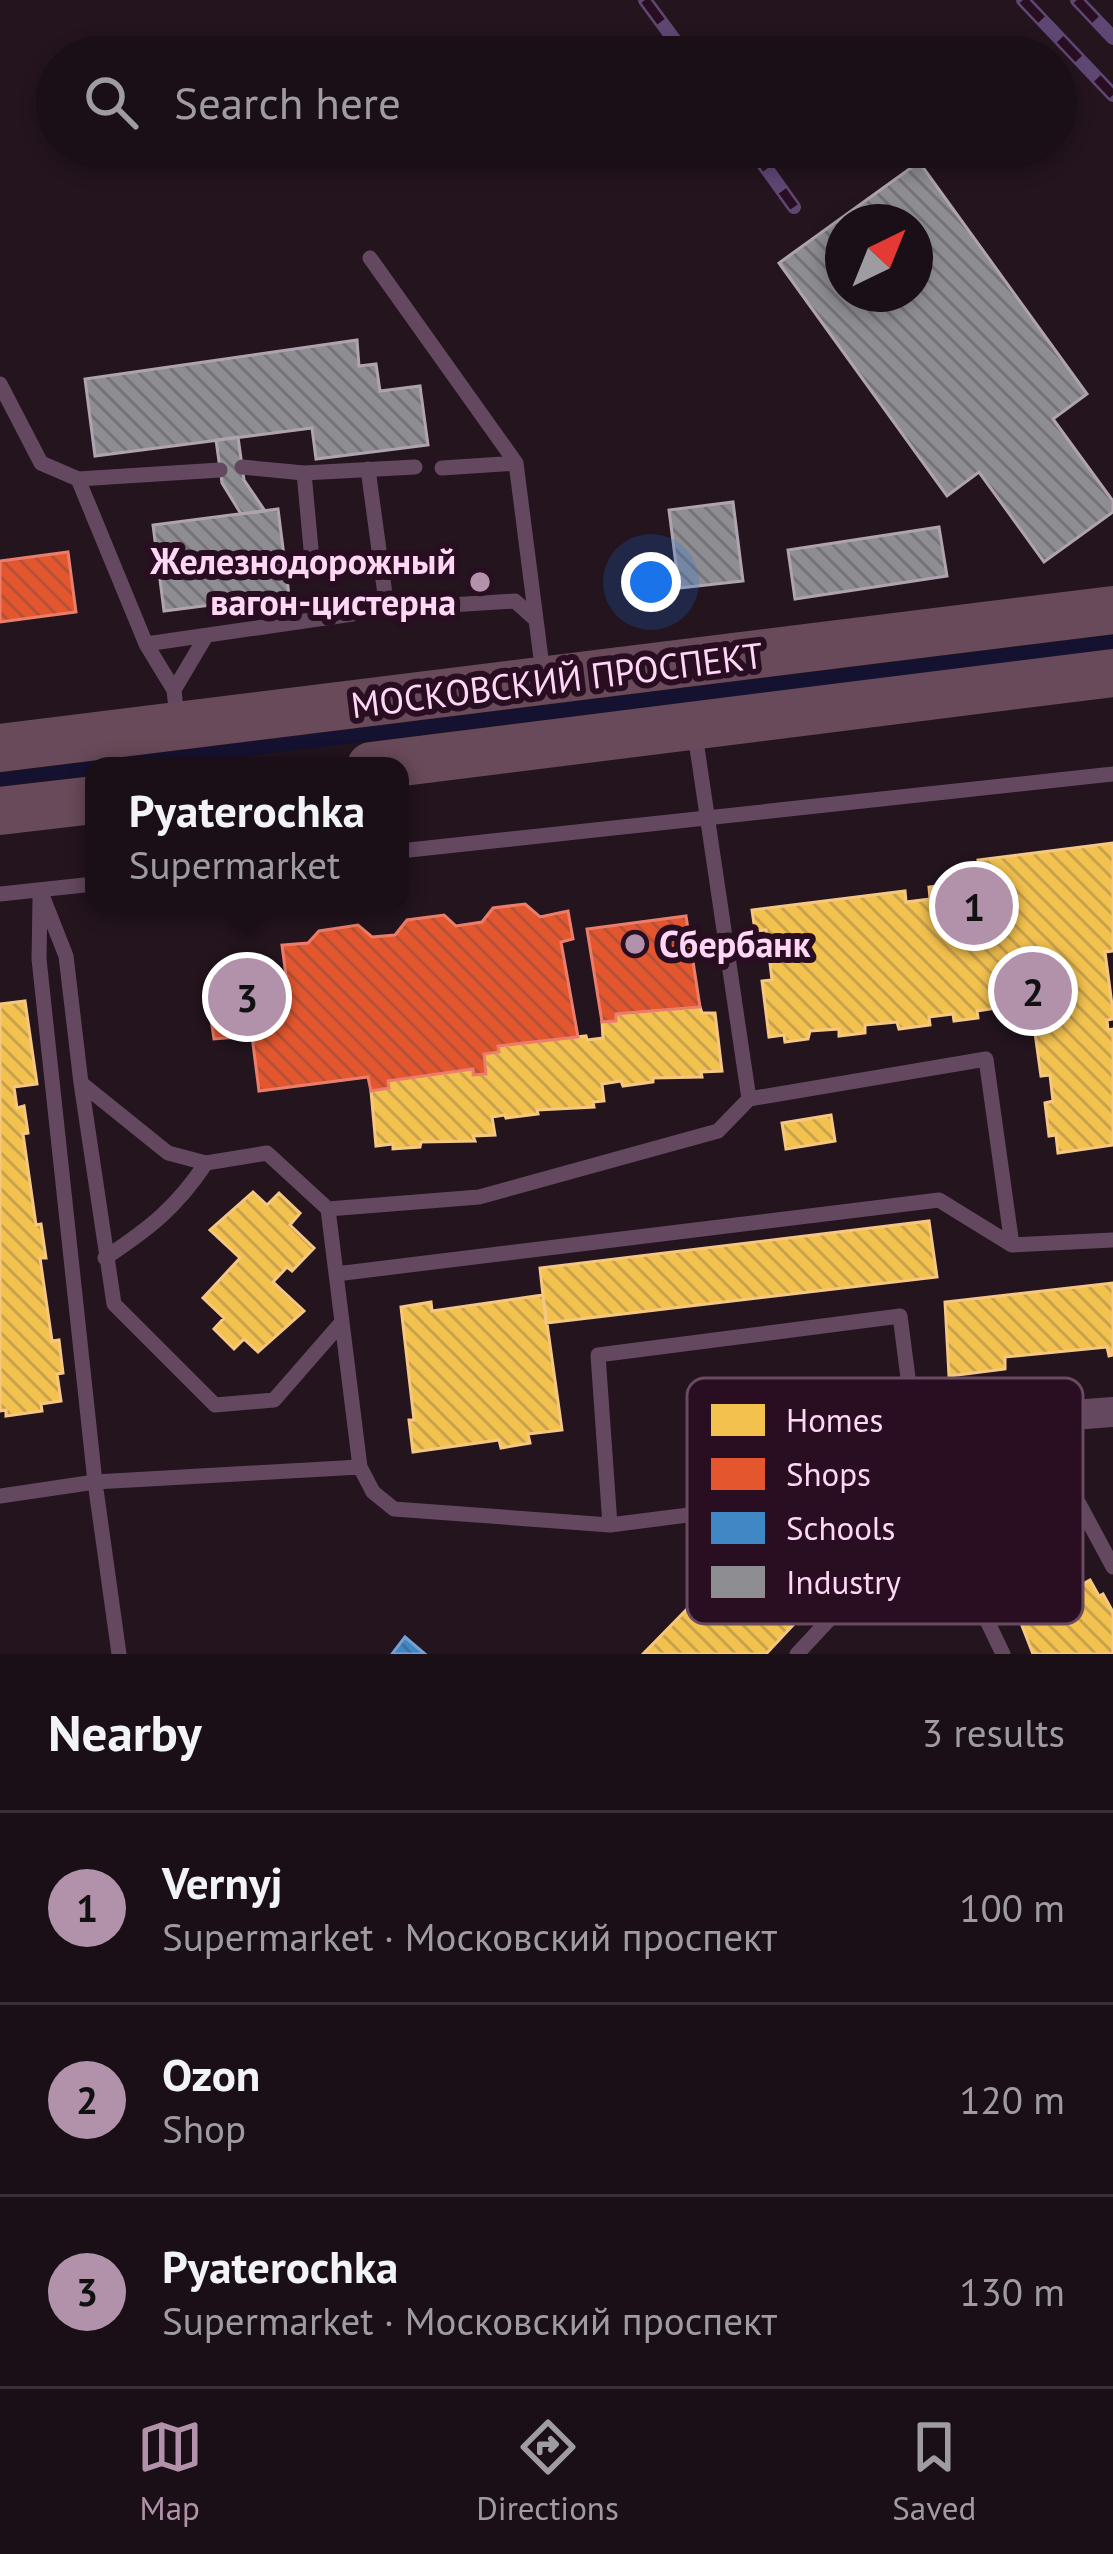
<!DOCTYPE html>
<meta charset="utf-8">
<style>
body{margin:0;font-family:"PT Sans",sans-serif;background:#23181f;color:#f1f3f6}
.compass{position:absolute;left:825px;top:204px;width:108px;height:108px;border-radius:50%;background:#1a0f16;box-shadow:0 6px 18px #0003;rotate:43deg}
.you{position:absolute;left:651px;top:582px;width:42px;height:42px;margin:-30px;border:9px solid #fff;border-radius:50%;background:#1a73e8;box-shadow:0 0 0 18px #1a73e833}
.badge{display:grid;place-items:center;width:78px;height:78px;border-radius:50%;background:#b292aa;color:#111;font-size:39px;font-weight:700}
.pin{position:absolute;translate:-50% -50%;border:6px solid #fff;box-shadow:0 3px 12px #0006}
.popup{position:absolute;left:85px;top:757px;width:324px;height:156px;box-sizing:border-box;display:grid;place-content:center;border-radius:24px;background:#1a0f16;filter:drop-shadow(0 3px 9px #0005);font-size:39px;white-space:nowrap;color:#9f9ca1}
.popup b{font-size:45px;color:#f1f3f6}
.popup::after{content:'';position:absolute;left:50%;top:100%;margin-left:-24px;border:24px solid transparent;border-top-color:#1a0f16}
.list{margin:0;padding:0;list-style:none}
h2{display:flex;justify-content:space-between;align-items:center;height:156px;margin:0;padding:0 48px;font-size:51px}
h2 small{font-size:39px;font-weight:400;color:#9f9ca1}
.list li{display:grid;grid-template-columns:78px 1fr auto;gap:36px;align-items:center;box-sizing:border-box;height:192px;padding:0 48px;border-top:3px solid #382f35}
.list b{display:block;font-size:45px;white-space:nowrap}
.list p{margin:0;font-size:39px;white-space:nowrap;color:#9f9ca1}
.list em{font-size:39px;font-style:normal;color:#9f9ca1}
.icon{flex:none;width:66px;height:66px;fill:none;stroke:currentColor;stroke-width:2;stroke-linecap:round;stroke-linejoin:round}
.map{position:relative;flex:none;width:1113px;height:1654px;overflow:hidden}
.search{position:absolute;background:#1a0f16;box-shadow:0 6px 18px #0003;left:36px;right:36px;top:36px;height:132px;display:flex;align-items:center;gap:30px;box-sizing:border-box;padding:0 42px;border-radius:66px;color:#9f9ca1;font-size:45px}
.sheet{height:732px;background:#1a0f16}
nav{display:flex;justify-content:space-around;align-items:center;box-sizing:border-box;height:168px;border-top:3px solid #382f35;background:#1a0f16;font-size:33px;color:#9f9ca1}
nav a{display:grid;justify-items:center;gap:6px}
nav .on{color:#b292aa}
.map>svg:first-child{display:block}
.green{fill:#151131}
.homes{fill:url(#homes-back-hatch);stroke:#f6c780;stroke-width:3}
.shops{fill:url(#shops-back-hatch);stroke:#ec7d6a;stroke-width:3}
.schools{fill:url(#schools-back-hatch);stroke:#799fd4;stroke-width:3}
.industry{fill:url(#industry-back-hatch);stroke:#afa3b0;stroke-width:3;fill-rule:evenodd}
.lines{fill:none;stroke-linecap:round;stroke-linejoin:round}
.service{stroke:#64485f;stroke-width:15}
.minor{stroke:#64485f;stroke-width:30}
.primary{stroke:#694a5a;stroke-width:48}
.rail-casing{stroke:#5f4774;stroke-width:14}
.rail{stroke:#290e21;stroke-width:9;stroke-dasharray:27;stroke-linecap:butt}
.poi-dot{fill:#b292aa;stroke:#290e21;stroke-width:4.5}
.labels{text-anchor:middle;stroke-width:12;stroke-linejoin:round;paint-order:stroke}
.poi-label{font-size:36px;font-weight:bold;fill:#ffd6f6;stroke:#290e21;text-anchor:end}
.street-label{font-size:36px;fill:#ffd6f6;stroke:#290e21}
.key{fill:#290e21;stroke:#694a61;stroke-width:3}
.key-label{font-size:33px;fill:#ffd6f6}
</style>
<div class="map">
<svg width="1113" height="1654" viewBox="0 0 1113 1654">
<defs>
<pattern id="homes-back-hatch" width="6" height="6" patternUnits="userSpaceOnUse" patternTransform="scale(3)"><rect width="6" height="6" fill="#f2c14e"/><path d="M-1 5l2 2M0 0l6 6M5-1l2 2" fill="none" stroke="#c8a14d"/></pattern>
<pattern id="shops-back-hatch" width="6" height="6" patternUnits="userSpaceOnUse" patternTransform="scale(3)"><rect width="6" height="6" fill="#e4572e"/><path d="M-1 5l2 2M0 0l6 6M5-1l2 2" fill="none" stroke="#b65036"/></pattern>
<pattern id="schools-back-hatch" width="6" height="6" patternUnits="userSpaceOnUse" patternTransform="scale(3)"><rect width="6" height="6" fill="#3f88c5"/><path d="M-1 5l2 2M0 0l6 6M5-1l2 2" fill="none" stroke="#446f9a"/></pattern>
<pattern id="industry-back-hatch" width="6" height="6" patternUnits="userSpaceOnUse" patternTransform="scale(3)"><rect width="6" height="6" fill="#8d8d92"/><path d="M-1 5l2 2M0 0l6 6M5-1l2 2" fill="none" stroke="#767279"/></pattern>
</defs>
<rect width="100%" height="100%" fill="#23141e"/>
<path class="green" d="M1113,635v13l-101,15 -847,103h-71v9l-94,11v-13z"/>
<path class="homes" d="M1113,843v108l-8,1 8,60v7l-6,1 1,10 5,-1v116l-55,8 -2,-18 -7,1 -4,-33 8,-2 -3,-26 -9,1 -6,-43 7,-1 -3,-20 -21,4 -2,-11 -39,6 1,7 -24,3 -1,-7 -24,3 1,8 -31,4 -2,-7 -32,3v8l-26,3v-7l-29,2 -2,8 -23,3 -1,-7 -15,2 -7,-56 10,-1 -6,-50 -11,1 -3,-21 153,-19 1,11 24,-3 -1,-12 36,-4 1,5 16,-2 -4,-26z
M25,1001l12,83 -23,3 3,21 7,-2 4,27 -5,1 13,91 5,-1 5,34h-6l12,83 7,-1 4,33 -6,1 4,27 -20,3 1,7 -36,5v-6l-6,1v-407z
M700,1007l2,6h13l7,58 -21,1 1,5 -49,1v4l-30,4 -2,-5 -19,3 2,17 -11,1 1,5 -57,3 1,4 -32,4 -1,-3 -13,2 3,18 -22,1 2,5 -54,1 -1,5 -27,2v-5l-17,2 -5,-55 18,-3 -1,-7 85,-12v6l13,-1 -2,-20 15,-2 -1,-6 88,-10 1,4 16,-2 -1,-16 14,-1v-7z
M831,1115l4,26 -49,8 -4,-26z
M253,1192l14,13 12,-12 21,20 -10,12 24,23 -22,23 -5,-4 -14,15 31,29 -46,41 -14,-13 -10,10 -20,-20 10,-11 -21,-20 37,-40 -30,-28z
M929,1221l8,56 -391,46 -6,-55z
M1113,1283v72l-4,1 -2,-9 -102,10v12l-56,7 -4,-74z
M543,1295l19,135 -34,4 2,9 -29,5 -2,-8 -86,12 -4,-32h5l-13,-113 30,-5 1,9z
M826,1543l24,21 -84,90h-123l96,-98z
M1090,1580l9,16 4,-2 10,18v42h-80l-14,-36 25,-13 -3,-5 26,-14 3,5z"/>
<path class="shops" d="M68,552l8,60 -76,10v-61z
M525,904l15,13 28,-6 5,28 -12,3 17,95 -80,9 1,6 -15,2 2,20 -13,1v-6l-85,12 1,7 -18,3 -3,-14 -109,14 -7,-55 -38,3 -8,-54 80,-9 -4,-31 26,-2 11,-12 39,-6 14,12 23,-2 12,-15 37,-5 12,11 26,-4 11,-14z
M686,916l14,91 -84,7v7l-14,1 -15,-93z"/>
<path class="schools" d="M405,1637l20,17h-33z"/>
<path class="industry" d="M919,162l168,232 -34,25 60,82v11l-69,50 -65,-90 -32,24 -168,-233zM843,222h72v72h-72z
M357,340l2,26 17,-2 4,27 40,-5 8,59 -112,14 -4,-31 -217,28 -10,-77z
M238,437l6,43 21,31 -24,3 -19,-31 -6,-43z
M733,502l10,79 -64,7 -10,-78z
M278,509l11,86 -125,16 -11,-86z
M939,527l8,49 -152,23 -7,-49z"/>
<g class="lines">
<path class="service" d="M370,258l146,205 -74,5
M0,384l41,79 37,16 142,-9
M516,463l27,211
M242,467l62,6 111,-6
M368,469l19,140
M304,473l7,76
M78,479l68,165 28,46 3,28
M146,644l241,-35 128,-8 21,19
M174,690l32,-54
M695,734l54,365
M400,851l713,-77
M40,890l26,66 15,127 87,70 38,10 61,-10 61,56 32,258 13,25 21,17 216,16
M0,894l94,-10
M40,899l-1,60 56,523 24,172
M81,1083l33,221 101,101 59,-5 68,-78
M328,1209l151,-12 239,-66 31,-32 237,-40 26,186 101,-5
M105,1258c45,-30 71,-50 101,-95
M336,1274l603,-74 73,45
M1033,1418l80,149
M922,1485l-312,40 -12,-170 302,-39 22,169 81,169
M0,1496l95,-14 265,-15
M797,1654l136,-146"/>
<path class="minor" d="M918,1437l115,-19 80,-6"/>
<path class="primary" d="M0,748l1113,-138
M371,766l742,-93
M0,811l94,-11"/>
<g class="rail-casing">
<path id="rail" d="M645,0l42,57
M1023,0l90,95
M1077,0l36,38
M751,147l43,60"/>
</g>
<use href="#rail" class="rail"/>
</g>
<g class="poi-dot">
<circle cx="480" cy="582" r="12"/>
<circle cx="635" cy="944" r="12"/>
</g>
<g class="labels">
<g class="poi-label">
<text x="456" y="574">Железнодорожный<tspan x="456" dy="41">вагон-цистерна</tspan></text>
<text x="659" y="957" text-anchor="start">Сбербанк</text>
</g>
<g class="street-label">
<text transform="translate(557 680) rotate(-7)" y="13">МОСКОВСКИЙ ПРОСПЕКТ</text>
</g>
</g>
<rect x="687" y="1378" width="396" height="246" rx="18" class="key"/>
<rect x="711" y="1404" width="54" height="32" fill="#f2c14e"/>
<rect x="711" y="1458" width="54" height="32" fill="#e4572e"/>
<rect x="711" y="1512" width="54" height="32" fill="#3f88c5"/>
<rect x="711" y="1566" width="54" height="32" fill="#8d8d92"/>
<g class="key-label">
<text x="786" y="1432">Homes</text>
<text x="786" y="1486">Shops</text>
<text x="786" y="1540">Schools</text>
<text x="786" y="1594">Industry</text>
</g>
</svg>
<svg class="compass" viewBox="-18 -18 36 36"><path d="M0-13l5 13h-10z" fill="#e53935"/><path d="M0 13l5-13h-10z" fill="#9f9ca1"/></svg>
<div class="you"></div>
<div class="pin badge" style="left:974px;top:906px">1</div>
<div class="pin badge" style="left:1033px;top:991px">2</div>
<div class="pin badge" style="left:247px;top:997px">3</div>
<div class="popup"><b>Pyaterochka</b>Supermarket</div>
<div class="search"><svg class="icon" aria-label="search" viewBox="0 0 24 24"><circle cx="10" cy="10" r="6"/><path d="M15 15l6 6"/></svg>Search here</div>
</div>
<section class="sheet">
<h2>Nearby<small>3 results</small></h2>
<ul class="list">
<li><span class="badge">1</span><div><b>Vernyj</b><p>Supermarket · Московский проспект</p></div><em>100 m</em></li>
<li><span class="badge">2</span><div><b>Ozon</b><p>Shop</p></div><em>120 m</em></li>
<li><span class="badge">3</span><div><b>Pyaterochka</b><p>Supermarket · Московский проспект</p></div><em>130 m</em></li>
</ul>
</section>
<nav>
<a class="on"><svg class="icon" aria-label="map" viewBox="0 0 24 24"><path d="M3 6l6-2 6 2 6-2v14l-6 2-6-2-6 2zM9 4v14M15 6v14"/></svg>Map</a>
<a><svg class="icon" aria-label="directions" viewBox="0 0 24 24"><path d="M12 3l9 9-9 9-9-9zM9 14v-3h6M13 9l2 2-2 2"/></svg>Directions</a>
<a><svg class="icon" aria-label="saved" viewBox="0 0 24 24"><path d="M7 4h10v16l-5-4-5 4z"/></svg>Saved</a>
</nav>
